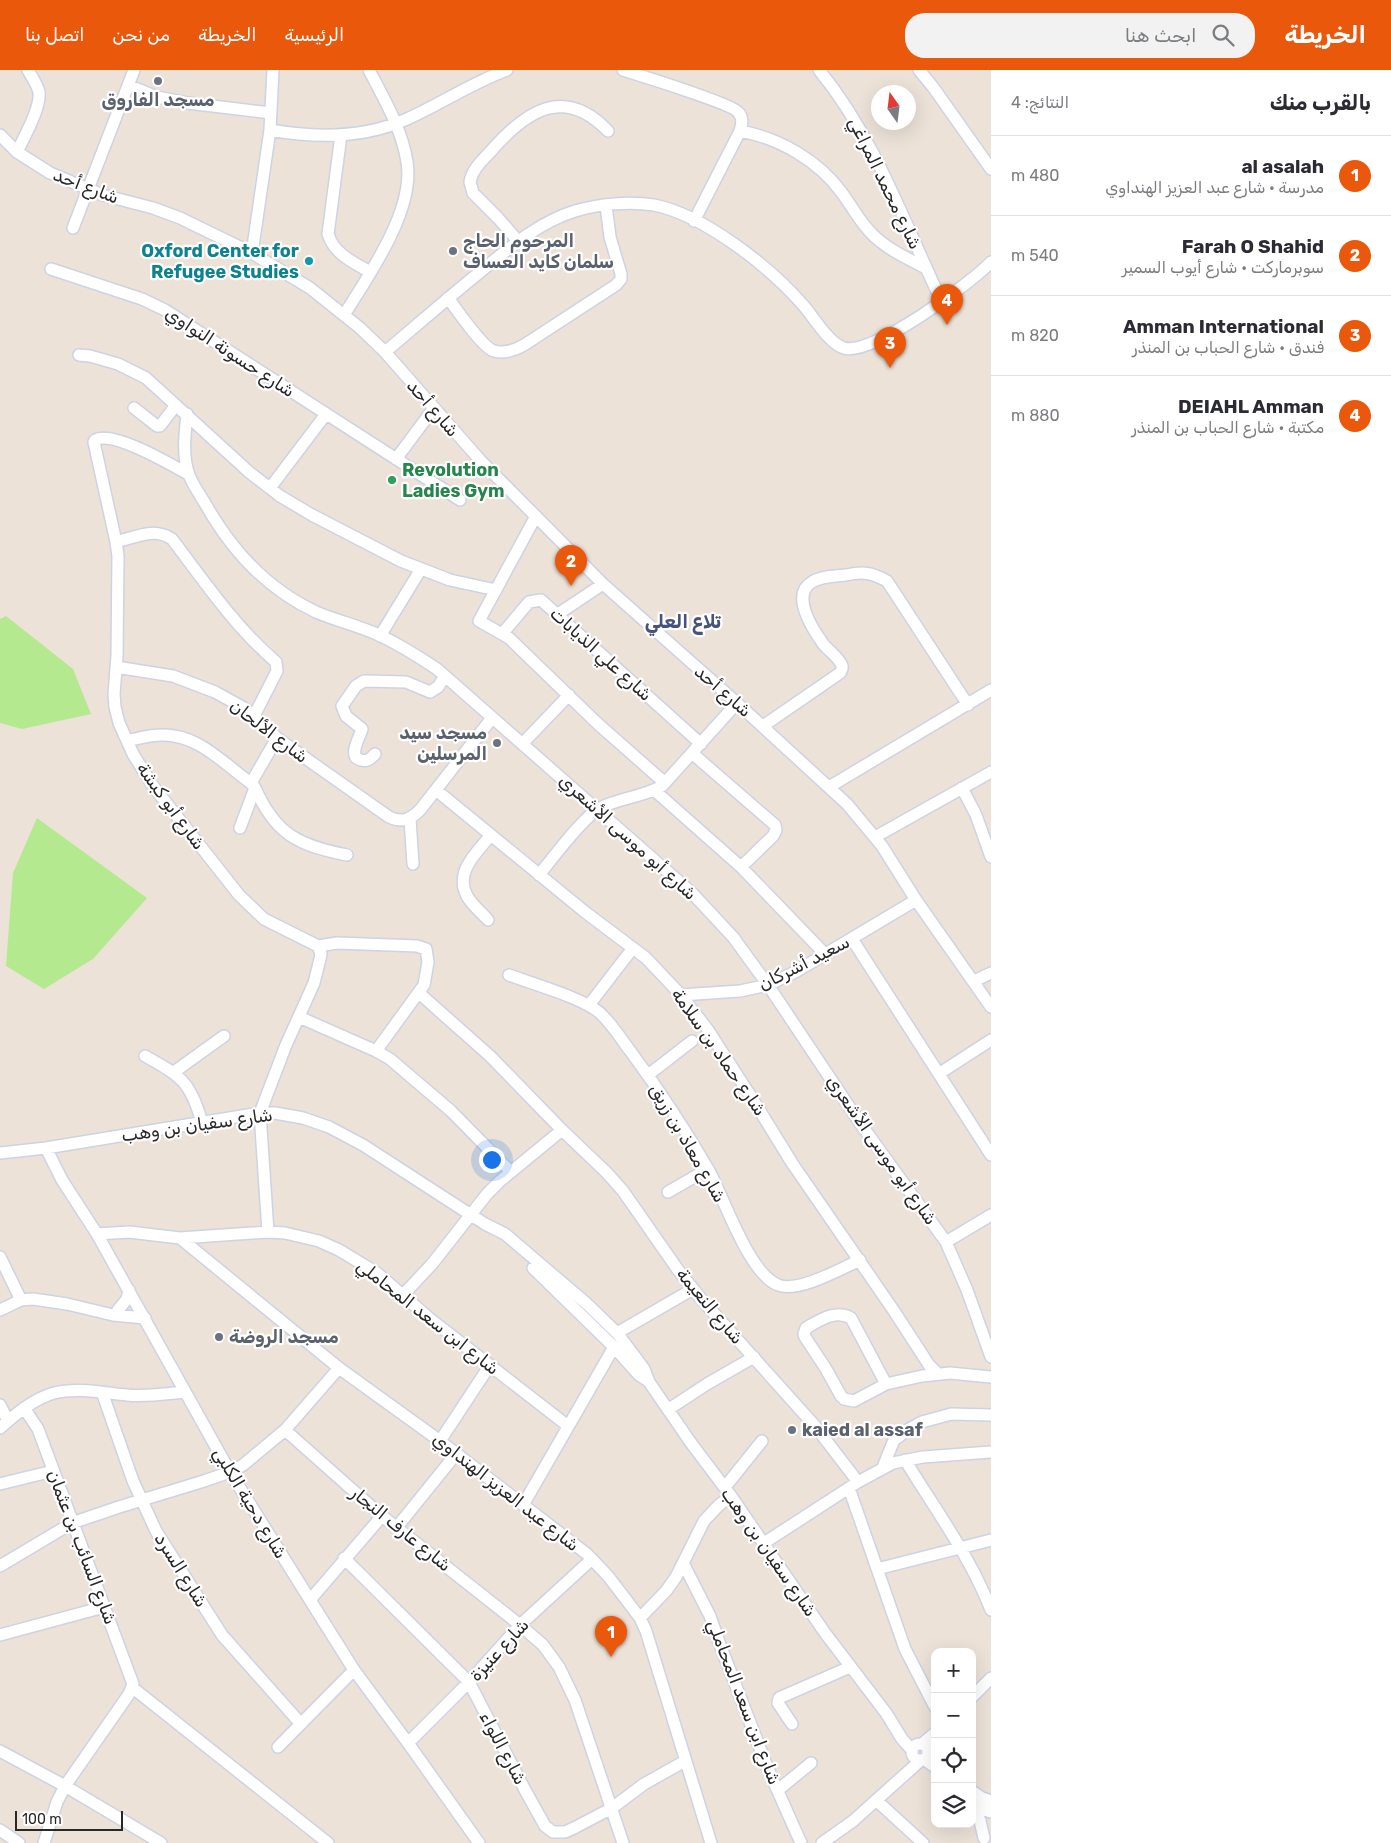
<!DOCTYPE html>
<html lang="ar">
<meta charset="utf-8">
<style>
body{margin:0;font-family:Rubik,Cairo,sans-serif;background:#f2f2f3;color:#2b2b33;direction:rtl}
.controls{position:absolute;right:15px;bottom:15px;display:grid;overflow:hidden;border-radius:10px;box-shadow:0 5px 20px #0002}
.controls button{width:45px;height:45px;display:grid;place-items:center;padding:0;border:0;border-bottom:1px solid #e1e1e2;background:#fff;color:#2b2b33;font:25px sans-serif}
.compass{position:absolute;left:871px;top:15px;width:45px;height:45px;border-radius:50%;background:#fff;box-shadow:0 5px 20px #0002;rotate:346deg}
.scale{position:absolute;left:15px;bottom:12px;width:108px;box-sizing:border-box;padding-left:5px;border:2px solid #282828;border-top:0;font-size:14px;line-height:18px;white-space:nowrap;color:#282828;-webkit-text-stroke:4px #fff;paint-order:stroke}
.you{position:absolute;left:491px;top:1089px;width:18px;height:18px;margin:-12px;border:4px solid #fff;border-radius:50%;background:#1a73e8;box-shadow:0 0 0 8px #1a73e833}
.badge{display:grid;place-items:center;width:32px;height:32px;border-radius:50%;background:#ea580c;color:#fff;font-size:16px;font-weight:700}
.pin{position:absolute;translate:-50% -41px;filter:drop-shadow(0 1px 2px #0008)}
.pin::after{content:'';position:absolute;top:26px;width:18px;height:15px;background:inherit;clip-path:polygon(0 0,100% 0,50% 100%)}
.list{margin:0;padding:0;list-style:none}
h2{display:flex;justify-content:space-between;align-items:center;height:65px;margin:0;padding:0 20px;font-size:21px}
h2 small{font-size:16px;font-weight:400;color:#7c7c81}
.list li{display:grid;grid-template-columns:32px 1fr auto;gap:15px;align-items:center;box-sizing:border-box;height:80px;padding:0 20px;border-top:1px solid #e1e1e2}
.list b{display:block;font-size:19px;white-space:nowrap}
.list p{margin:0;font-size:16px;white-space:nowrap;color:#7c7c81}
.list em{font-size:16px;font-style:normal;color:#7c7c81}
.icon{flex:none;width:28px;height:28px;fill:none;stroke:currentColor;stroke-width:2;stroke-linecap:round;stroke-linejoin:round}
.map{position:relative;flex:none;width:991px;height:1773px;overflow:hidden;direction:ltr}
header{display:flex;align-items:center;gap:30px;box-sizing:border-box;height:70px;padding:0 25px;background:#ea580c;color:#fff}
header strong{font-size:24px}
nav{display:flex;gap:28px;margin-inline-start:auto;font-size:18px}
.search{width:350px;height:45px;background:#f2f2f3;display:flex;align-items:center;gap:12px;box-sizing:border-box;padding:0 18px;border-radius:20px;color:#7c7c81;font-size:19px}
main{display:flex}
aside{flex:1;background:#fff}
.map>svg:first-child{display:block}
.green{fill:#b5e98f}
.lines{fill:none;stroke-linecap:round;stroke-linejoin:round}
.minor-casing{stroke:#cdd3e3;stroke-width:14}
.minor{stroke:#fff;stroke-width:11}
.worship-dot{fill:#6b7280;stroke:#fff;stroke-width:2}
.culture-dot{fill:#0f9aa8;stroke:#fff;stroke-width:2}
.leisure-dot{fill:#2e9e5b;stroke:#fff;stroke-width:2}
.labels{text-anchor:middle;stroke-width:4.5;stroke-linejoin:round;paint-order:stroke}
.worship-label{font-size:18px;font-weight:bold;fill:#5b616d;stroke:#fff;text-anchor:start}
.street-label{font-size:18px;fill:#282828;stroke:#fff}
.culture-label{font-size:18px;font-weight:bold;fill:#0d838f;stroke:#fff;text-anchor:end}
.leisure-label{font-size:18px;font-weight:bold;fill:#27864d;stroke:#fff;text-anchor:start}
.neighbourhood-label{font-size:19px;font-weight:bold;fill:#45537d;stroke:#fff}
</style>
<header>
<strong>الخريطة</strong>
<div class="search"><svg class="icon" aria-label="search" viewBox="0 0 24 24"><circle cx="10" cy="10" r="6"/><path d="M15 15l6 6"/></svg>ابحث هنا</div>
<nav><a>الرئيسية</a><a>الخريطة</a><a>من نحن</a><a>اتصل بنا</a></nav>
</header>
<main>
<aside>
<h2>بالقرب منك<small>النتائج: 4</small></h2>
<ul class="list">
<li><span class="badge">1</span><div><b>al asalah</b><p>مدرسة · شارع عبد العزيز الهنداوي</p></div><em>480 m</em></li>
<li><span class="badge">2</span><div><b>Farah O Shahid</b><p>سوبرماركت · شارع أيوب السمير</p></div><em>540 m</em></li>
<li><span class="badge">3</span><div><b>Amman International</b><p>فندق · شارع الحباب بن المنذر</p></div><em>820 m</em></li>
<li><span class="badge">4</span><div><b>DEIAHL Amman</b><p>مكتبة · شارع الحباب بن المنذر</p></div><em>880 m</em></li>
</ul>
</aside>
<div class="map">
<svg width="991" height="1773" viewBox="0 0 991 1773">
<rect width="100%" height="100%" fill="#ece2d8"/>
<path class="green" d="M6,546l67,53 18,45 -69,15 -22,-6v-104z
M37,748l110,80 -54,61 -49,30 -38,-23 7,-93z"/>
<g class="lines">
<g class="minor-casing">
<path id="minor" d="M623,0c16,5 109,34 115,42 5,5 4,13 2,19l-46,90
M819,0c56,68 85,153 123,232
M919,0l14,17 58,82
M128,15l29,12 31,6 83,10
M270,60c45,8 95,8 137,-11 34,-15 64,-36 100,-49
M740,61c39,7 78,29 102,62 11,15 19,31 32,43 15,14 34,23 52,32
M0,65l17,17 33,21 53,22 50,13 27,10 72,35 58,35 50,40 25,24 95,108 123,124 134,119 110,101 35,42 34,54 75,107
M341,65l-13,99c6,20 25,28 42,38
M17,82c7,-15 24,-44 22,-60 -2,-8 -7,-15 -11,-22
M73,158l61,-158
M518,171l-20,-23 -25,-25 -3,-11c2,-13 13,-22 21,-31 35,-40 73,-66 117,-20
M252,183l18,-123 3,-60
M51,199l91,30 23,11 295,190
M448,228c8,11 35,50 46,53 10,3 21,-1 30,-6l92,-60 5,-6v-5l-11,-37 -4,-31
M344,245c25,-40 71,-105 63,-153 -5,-33 -23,-63 -38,-92
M385,282c32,-27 63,-54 95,-80 29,-24 59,-50 95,-61 24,-7 54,-10 79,-6 50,10 116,62 149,100 10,11 26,39 41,43 27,9 127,-65 147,-86
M79,285l11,1 28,8 28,14 103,94 31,24 32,19 89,46 49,19 46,10
M134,338l23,18h3l16,-21
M187,344c-2,19 -5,42 2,61 4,10 11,20 17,30 26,46 61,84 110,107 21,9 44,14 65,24 19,9 38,21 56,33l256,225 40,43 35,48 92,138 86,119 21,48 24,67
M396,389l38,-51
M188,404c-18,-10 -75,-44 -93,-34l-1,2 22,100 2,14 -1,100 -3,38 1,13 4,16 14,31 20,32 86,109 25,24 54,27 3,8 -1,5 -6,24 -28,62 -26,68 8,119
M270,418l56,-74
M536,446l-57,105 30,17 89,86 67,59
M116,472c20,-5 38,-15 56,-3 32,42 63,88 104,123l1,9 -23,45
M558,544l45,-30
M502,564l27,-32 12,-2 160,144
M380,566l41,-67
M116,597l57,9 42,16 29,16 10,8 23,22 112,79c13,6 21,3 31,-7l72,-92
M763,656l77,-53c1,-3 3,-4 2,-7 -2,-8 -13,-15 -18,-21 -11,-15 -34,-50 -12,-63 9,-6 24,-6 34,-7 18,-4 26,-2 41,6l81,124
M127,671c16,-4 31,-8 47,-5 29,4 54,31 77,47l4,5c21,47 43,57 92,67
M523,673l46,-48
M375,684c-4,4 -7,8 -14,6 -14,-3 -1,-23 1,-31l-16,-13 -4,-10 14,-20 8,-5 42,1 24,10 8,-5 7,-11
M693,684l82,71 1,5 -3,6 -32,31
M251,713l26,-45
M829,717l162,-97
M962,718l14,27 15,42
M436,720l149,122 61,46 35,37 27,35 47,73 37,60 102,148 35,54 8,8
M654,720l87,77 84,87
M410,749l3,45
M240,758l15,-40
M875,767l116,-65
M539,805c13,-16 44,-58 61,-67 19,-10 43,-11 62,-22l75,-83
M488,850c-7,-8 -16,-15 -21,-24 -13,-24 10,-44 24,-61
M852,869l139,216
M318,876l19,-3 80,3 9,3 2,13 -4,23 -48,66
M509,905c24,9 74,23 91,38 12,11 21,26 31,39 28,38 54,77 77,117 16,28 40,104 70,116 20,8 62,-16 82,-25
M974,911l17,-8
M419,923l71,63 72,74 45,43 16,18 55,79 24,30 113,126 43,56
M681,925l59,-4 28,-6 29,-14 119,-71
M589,935l44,-57
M299,947l77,34 14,8 61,52 60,61
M145,986c36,20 46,26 57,67
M174,1002l50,-36
M940,1003l51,-33
M648,1005l44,-34
M46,1078l16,32 35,54 133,238 80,128 44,70 54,73 71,100
M0,1083l46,-5 214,-35h15l28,5 26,9 34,18 122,79 20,10 81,69 31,30 13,17 14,19 5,13 42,61 40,53 94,137 61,80 16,26 10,11
M668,1122l40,-23
M97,1164l32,-2 51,6 88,-6 17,1 34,8 20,9 38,23 52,45 139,108
M180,1168l159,130 101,73 147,113 21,22 32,42 6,13 65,212
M946,1172l45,-27
M0,1187l21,43
M533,1198l81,79 25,28 9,6
M403,1225l29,-31 55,-70 13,-13 62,-51
M0,1240l21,-10 12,-1 34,5 46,11 32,3
M118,1240l9,-11 2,-9
M617,1263l76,-44
M886,1314l-35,-66c-15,-9 -31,2 -45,10l-2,6 1,3 21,32 15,27 3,3 10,2 32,-17 36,-8 28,-3 41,4
M102,1322l31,89 23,50 66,104 79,89
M0,1335l8,16
M24,1338l14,21 95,255 -4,10 -64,92 -8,16 -13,41
M669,1339l38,-25 47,-27
M0,1358c16,-14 33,-29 54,-35 23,-6 50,0 73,2 19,2 38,-1 57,-3
M285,1360l97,86 138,109 23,20 16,22 16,33 48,143
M440,1371l50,-76
M905,1390c30,49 65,96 86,150
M883,1397l11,-27 15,-11 13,-7 29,-8 40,1
M0,1414l53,-13
M725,1417l37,-46
M849,1418l56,161 30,58
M523,1435l91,-158
M397,1457l59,-73
M764,1473l94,-61 35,-19 30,-6 68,-5
M344,1488l125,124 56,108 20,36 8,6h12l9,-4 38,-20 32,-24 41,-23
M683,1493l27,53 9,26 49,127 33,74
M0,1496l72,-43 47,-16 85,-26 26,-9 13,-7 42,-35 54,-62
M877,1499l114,-29
M310,1530l72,-84
M640,1548l26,-27 10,-14 28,-56 15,-16 12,-9
M0,1565l104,-28
M133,1618l195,155
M972,1627l19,-19
M792,1654l-14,-21 1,-5 71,-31
M408,1673l61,-61 51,-57 72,-66
M922,1674l13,-11
M912 1682a8 8 0 1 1 16 0a8 8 0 1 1-16 0Z
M278,1677l76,-77
M0,1681l65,35 96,57
M924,1689l11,8
M778,1720l33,-27
M972,1721l10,7 9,3
M877,1731l46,42
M973,1732l7,19 4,17
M974,1733l8,6 9,3
M0,1760l19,13
M822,1773l31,-22 68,-61"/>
</g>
<use href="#minor" class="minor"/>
</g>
<g class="worship-dot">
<circle cx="158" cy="11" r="5"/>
<circle cx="453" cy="181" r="5"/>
<circle cx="497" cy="673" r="5"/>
<circle cx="219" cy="1267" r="5"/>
<circle cx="792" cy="1360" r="5"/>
</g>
<circle class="culture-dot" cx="309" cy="191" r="5"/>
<circle class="leisure-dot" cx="392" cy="410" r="5"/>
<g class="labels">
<g class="worship-label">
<text x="158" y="36" text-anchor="middle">مسجد الفاروق</text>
<text x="463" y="177">المرحوم الحاج<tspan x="463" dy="21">سلمان كايد العساف</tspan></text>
<text x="487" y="669" text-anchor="end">مسجد سيد<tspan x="487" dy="21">المرسلين</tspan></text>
<text x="229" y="1273">مسجد الروضة</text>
<text x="802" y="1366">kaied al assaf</text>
</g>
<g class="street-label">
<text transform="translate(885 113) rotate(64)" y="6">شارع محمد المراغي</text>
<text transform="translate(86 116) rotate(21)" y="6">شارع أحد</text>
<text transform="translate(230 282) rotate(33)" y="6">شارع حسونة النواوي</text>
<text transform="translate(433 338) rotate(49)" y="6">شارع أحد</text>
<text transform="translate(601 584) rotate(42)" y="6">شارع علي الذيابات</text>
<text transform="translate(723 621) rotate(41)" y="6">شارع أحد</text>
<text transform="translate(269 661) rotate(37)" y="6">شارع الألحان</text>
<text transform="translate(171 736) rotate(54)" y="6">شارع أبو كبشة</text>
<text transform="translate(628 767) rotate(42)" y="6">شارع أبو موسى الأشعري</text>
<text transform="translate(804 893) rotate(-27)" y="6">سعيد أشركان</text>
<text transform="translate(719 982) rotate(55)" y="6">شارع حماد بن سلامة</text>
<text transform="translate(197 1055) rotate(-8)" y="6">شارع سفيان بن وهب</text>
<text transform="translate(688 1073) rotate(60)" y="6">شارع معاذ بن زريق</text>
<text transform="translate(882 1080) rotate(55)" y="6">شارع أبو موسى الأشعري</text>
<text transform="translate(710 1236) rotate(50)" y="6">شارع النعيمة</text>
<text transform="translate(428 1247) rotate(38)" y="6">شارع ابن سعد المحاملي</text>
<text transform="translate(506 1422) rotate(38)" y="6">شارع عبد العزيز الهنداوي</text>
<text transform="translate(250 1433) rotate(59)" y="6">شارع دحية الكلبي</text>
<text transform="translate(401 1459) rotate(39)" y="6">شارع عارف النجار</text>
<text transform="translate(82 1477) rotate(69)" y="6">شارع السائب بن عثمان</text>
<text transform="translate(769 1482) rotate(55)" y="6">شارع سفيان بن وهب</text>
<text transform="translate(181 1500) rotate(58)" y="6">شارع السرد</text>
<text transform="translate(499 1580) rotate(-47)" y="6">شارع عنيزة</text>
<text transform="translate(744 1632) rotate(69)" y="6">شارع ابن سعد المحاملي</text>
<text transform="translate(503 1678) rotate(62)" y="6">شارع اللواء</text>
</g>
<g class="culture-label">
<text x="299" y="187">Oxford Center for<tspan x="299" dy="21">Refugee Studies</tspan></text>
</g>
<g class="leisure-label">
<text x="402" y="406">Revolution<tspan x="402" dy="21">Ladies Gym</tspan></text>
</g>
<g class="neighbourhood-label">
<text x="683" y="558">تلاع العلي</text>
</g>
</g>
</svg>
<div class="controls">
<button>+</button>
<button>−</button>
<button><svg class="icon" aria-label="locate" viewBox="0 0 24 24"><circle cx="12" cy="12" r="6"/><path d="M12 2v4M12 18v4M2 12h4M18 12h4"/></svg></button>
<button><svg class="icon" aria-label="layers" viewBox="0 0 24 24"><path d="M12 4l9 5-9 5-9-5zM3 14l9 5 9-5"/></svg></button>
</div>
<svg class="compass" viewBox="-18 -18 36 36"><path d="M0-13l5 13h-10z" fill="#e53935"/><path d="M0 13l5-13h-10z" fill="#7c7c81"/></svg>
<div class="scale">100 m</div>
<div class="you"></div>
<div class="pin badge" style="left:611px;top:1587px">1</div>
<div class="pin badge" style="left:571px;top:516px">2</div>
<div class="pin badge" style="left:890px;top:298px">3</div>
<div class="pin badge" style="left:947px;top:255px">4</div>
</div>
</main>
